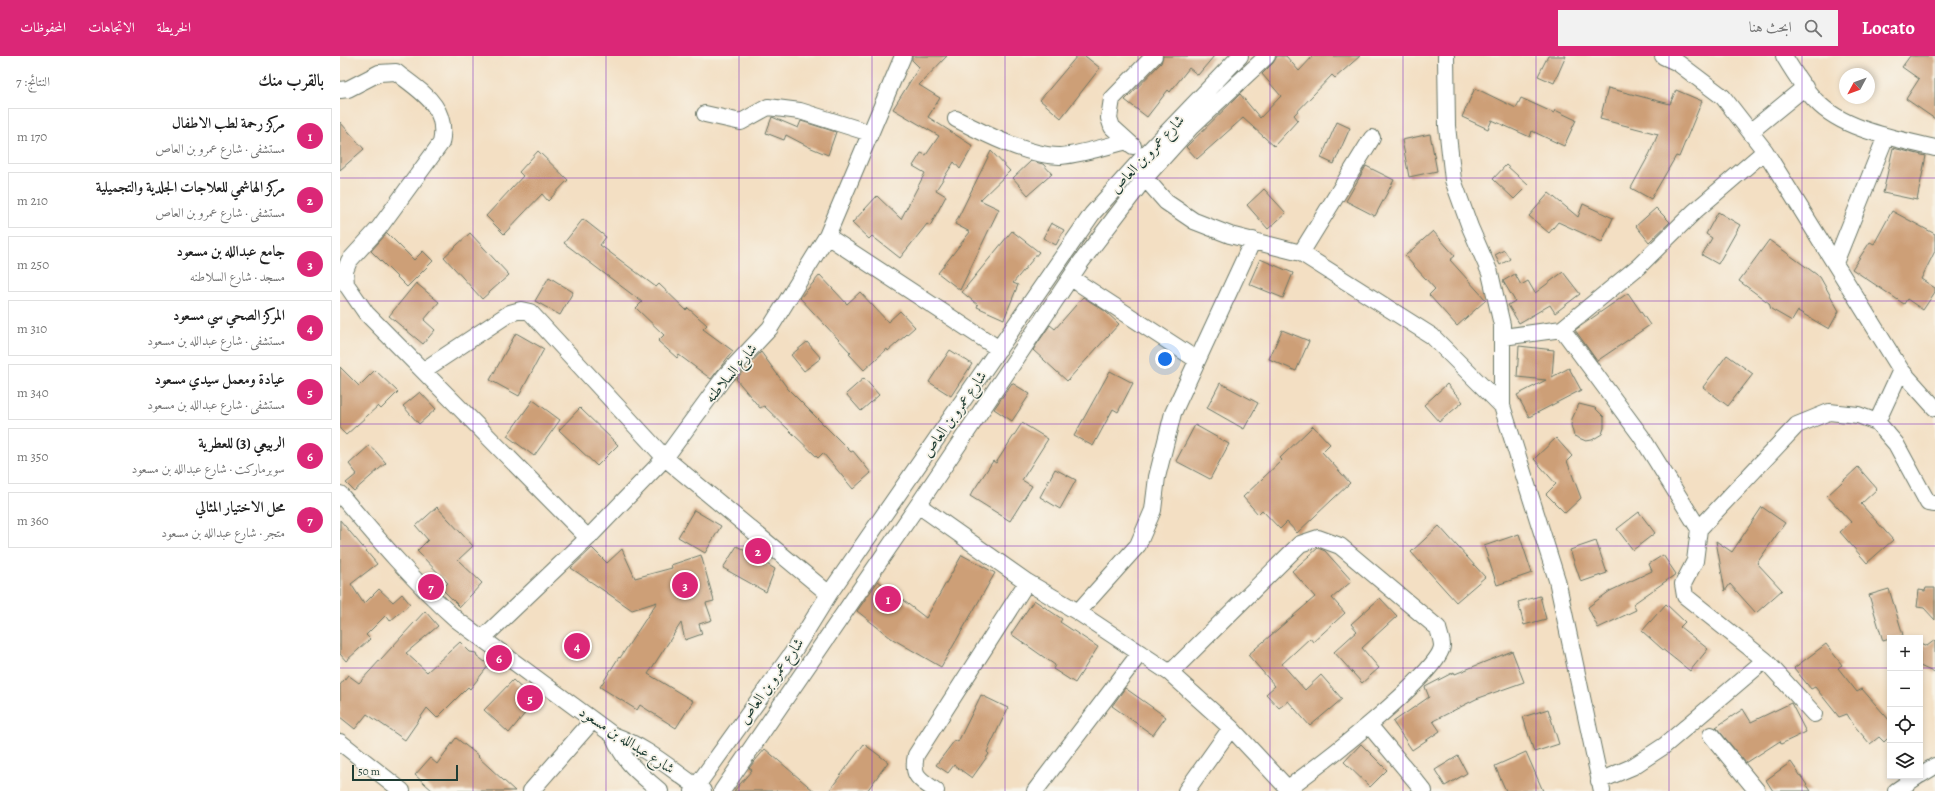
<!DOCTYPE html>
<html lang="ar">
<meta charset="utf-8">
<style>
body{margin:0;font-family:Alegreya,Amiri,serif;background:#f2f2f2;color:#222;direction:rtl}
.controls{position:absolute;right:12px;bottom:12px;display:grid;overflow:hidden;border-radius:0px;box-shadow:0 2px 6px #0003}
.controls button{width:36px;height:36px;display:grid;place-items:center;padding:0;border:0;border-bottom:1px solid #e0e0e0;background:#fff;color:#222;font:20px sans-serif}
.compass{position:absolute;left:1499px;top:12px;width:36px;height:36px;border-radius:50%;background:#fff;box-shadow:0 2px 6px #0003;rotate:229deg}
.scale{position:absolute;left:12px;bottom:10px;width:106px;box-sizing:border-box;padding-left:4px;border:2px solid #1f3d34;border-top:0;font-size:11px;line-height:14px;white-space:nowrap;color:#1f3d34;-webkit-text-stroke:3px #f7f3e8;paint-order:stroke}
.you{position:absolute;left:825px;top:303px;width:14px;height:14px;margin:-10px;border:3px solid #fff;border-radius:50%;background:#1a73e8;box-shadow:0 0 0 6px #1a73e833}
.badge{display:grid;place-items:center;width:26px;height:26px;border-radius:50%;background:#db2777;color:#fff;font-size:13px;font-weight:700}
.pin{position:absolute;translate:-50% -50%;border:2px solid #fff;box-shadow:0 1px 4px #0006}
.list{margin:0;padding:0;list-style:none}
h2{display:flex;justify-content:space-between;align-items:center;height:52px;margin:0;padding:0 16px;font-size:17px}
h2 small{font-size:13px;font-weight:400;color:#767676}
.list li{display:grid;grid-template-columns:26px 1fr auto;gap:12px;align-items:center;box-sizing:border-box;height:56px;margin:0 8px 8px;padding:0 8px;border:1px solid #e0e0e0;border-radius:0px}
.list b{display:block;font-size:15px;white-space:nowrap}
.list p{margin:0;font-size:13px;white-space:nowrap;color:#767676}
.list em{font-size:13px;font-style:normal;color:#767676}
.icon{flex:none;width:22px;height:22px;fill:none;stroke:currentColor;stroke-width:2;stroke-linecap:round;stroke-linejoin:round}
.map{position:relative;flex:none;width:1595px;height:735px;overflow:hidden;direction:ltr}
header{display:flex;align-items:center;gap:24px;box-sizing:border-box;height:56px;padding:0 20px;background:#db2777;color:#fff}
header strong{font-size:19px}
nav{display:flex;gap:22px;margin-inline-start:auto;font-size:14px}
.search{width:280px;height:36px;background:#f2f2f2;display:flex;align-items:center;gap:10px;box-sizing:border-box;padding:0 14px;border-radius:0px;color:#767676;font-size:15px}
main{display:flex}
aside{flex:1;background:#fff}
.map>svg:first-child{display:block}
.building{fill:#cd9f77}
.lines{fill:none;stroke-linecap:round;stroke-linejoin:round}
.minor-casing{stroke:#697666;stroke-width:18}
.minor{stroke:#fff;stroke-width:16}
.grid{fill:none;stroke:#7b2cbf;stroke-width:1;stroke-opacity:0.55}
.labels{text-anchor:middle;stroke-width:3.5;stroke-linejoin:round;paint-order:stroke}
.street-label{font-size:15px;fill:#1f3d34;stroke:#f7f3e8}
</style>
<header>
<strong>Locato</strong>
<div class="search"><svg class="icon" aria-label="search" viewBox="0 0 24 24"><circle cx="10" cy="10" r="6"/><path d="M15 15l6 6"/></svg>ابحث هنا</div>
<nav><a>الخريطة</a><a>الاتجاهات</a><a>المحفوظات</a></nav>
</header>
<main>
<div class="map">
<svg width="1595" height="735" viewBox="0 0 1595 735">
<rect width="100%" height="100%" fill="#f7f3e8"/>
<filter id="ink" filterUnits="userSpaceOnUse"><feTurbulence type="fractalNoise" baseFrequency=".025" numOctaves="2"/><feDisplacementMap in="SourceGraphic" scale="8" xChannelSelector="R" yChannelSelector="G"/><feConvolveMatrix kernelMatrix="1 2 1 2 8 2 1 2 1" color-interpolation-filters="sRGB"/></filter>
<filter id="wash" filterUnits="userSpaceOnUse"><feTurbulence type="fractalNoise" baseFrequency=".012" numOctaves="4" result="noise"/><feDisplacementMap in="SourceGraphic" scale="16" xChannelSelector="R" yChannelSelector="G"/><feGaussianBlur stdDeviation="0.9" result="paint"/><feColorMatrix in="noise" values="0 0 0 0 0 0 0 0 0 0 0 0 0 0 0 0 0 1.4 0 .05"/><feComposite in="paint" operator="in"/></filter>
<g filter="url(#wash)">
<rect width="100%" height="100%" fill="#f3dfc3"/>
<g id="blocks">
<path class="building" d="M572,0h35l-28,29 21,13 -12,19 45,29 -13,23 -6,-7 -18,28 10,6 -16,30 -3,-2 -27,34 -28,-22 -3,3 -17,-16 25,-27 24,23 24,-46 -12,-7 8,-13 5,2 13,-19 -46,-27 26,-42 -7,-7z
M737,0h8l15,12 -39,50 -21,-18z
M823,0h51l-16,19 -9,-7 -19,24 -2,-2 -21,27 -22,-17 36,-37z
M937,0h9l13,15 14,-15h47l-25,22 -3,-3 -38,40 4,5 -24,26 -31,-28 -46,41 -11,-12 54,-53 20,24 21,-22 -19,-22 11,-11z
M1208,0h18l-12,27 -16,-7z
M1570,0h25v63l-29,-20 13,-20 -17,-12z
M1135,32l41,20 5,-10 33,15 1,-3 21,10 -12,26 -32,-15 -2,6 -38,-17 -4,9 -26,-12z
M1268,32l62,16 6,-14 26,11 -23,56 -3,-1 -25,43 -20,-11 19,-35 8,-19 -58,-15z
M432,61l26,11 3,-7 35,11 -8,23 -19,-8 -23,-12 -2,5 -18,-7z
M0,66l24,27 -24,21z
M997,66l13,6 -16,36 -13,-6z
M1090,78l7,37 -28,6 -7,-37z
M1553,92l33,8 -9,44 -34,-7z
M198,95l30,29 -20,21 -6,-7 -38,40 -18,-18 37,-40 -4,-4z
M651,95l19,20 -30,29 19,9 -39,81 -22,-17 32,-41 -15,-8z
M691,105l12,3 9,10 -24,21 -15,-17z
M1166,109l22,20 -14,14 -21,-20z
M1026,110l28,14 -19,36 -29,-15z
M924,133l22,24 -18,16 -21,-24z
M1209,137l29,24 5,-13 30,14 -11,24 -44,-20 -9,11 -20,-17z
M1316,152l14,14 -21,20 -13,-16z
M1552,155l43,23v17l-14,28 14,9v4l-12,18 -16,-11 -3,5 -52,-35 18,-27 4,2z
M1378,156l22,13 -22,39 -16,-9 10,-17 -6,-4z
M243,163l23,18 -6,8 56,42 3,-3 27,26 2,-2 19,17 -4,4 30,22 -22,28 -32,-24 -2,3 -19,-17 6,-6 -28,-27 6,-6 -78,-59z
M711,167l13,7 -8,15 -13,-7z
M672,175l27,21 -26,31 5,2 -14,34 -27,-12 1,-2 -16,-13z
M1093,175l22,25 -5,4 36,40 -29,26 -28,-31 6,-6 -30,-33z
M47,177l27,27 9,-9 10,10 -26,26 -36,-36z
M130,177l39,42 -27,24 -38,-42z
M1429,184l51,37 19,34 -10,18 -31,-18 -6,10 -21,-12 -2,-6 -30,-22z
M1164,194l6,9 -10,6 -5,-10z
M920,203l33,14 -10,25 -34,-14z
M1223,216l17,22 -25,19 -5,-8 -31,18 -11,-18 7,-4 -12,-20 12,-7 6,11 7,-4 7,12z
M480,219l27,29 13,-12 28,30 12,-11 15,16 -27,24 -1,-2 -23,21 -15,-16 2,-1 -51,-55z
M209,221l24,15 -13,23 -25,-14z
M76,227l23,19 -15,18 11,10 -12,14 -34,-28z
M1288,237l22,32 -53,36 -22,-31z
M743,241l22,14 14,13 -52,57 -34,-31 17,-25 5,4z
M942,274l27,11 -13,30 -27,-12z
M176,277l28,16 -25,47 -29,-16z
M467,286l14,16 -17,13 -13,-16z
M1179,290l35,4 -2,27 17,-9 12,22 -52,27 -12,-22 29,-15 -29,-3z
M610,294l22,14 -21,32 -22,-14z
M421,296l27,37 63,63 2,-1 18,22 -18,16 -30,-36 -5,5 -54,-52 -4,2 -24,-29z
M1387,299l26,19 -25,32 -25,-19z
M0,311l19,19 16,-16 23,22 -17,17 -3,-3 -32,29 -6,-6z
M770,315l23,12 -15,29 -5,-3 -20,37 -19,-10z
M524,322l15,17 -18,16 -15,-17z
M672,327l18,11 -18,27 -18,-12z
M880,327l38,20 -14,26 -37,-21z
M1107,328l16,18 -24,20 -15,-17z
M80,336l16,17 -17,15 -16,-18z
M193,344l27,20 -26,36 -27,-20z
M1239,348l16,4 9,9v11l-2,6 -10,6 -6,1 -12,-5 -3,-11 1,-6z
M240,352l38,37 -21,21 -38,-36z
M682,367l26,16 -26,41 10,6 -22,35 -40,-25 23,-35 3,2z
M855,369l34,19 -19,35 -34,-18z
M973,370l17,18 -8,8 28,31 -53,50 -10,-11 -7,7 -18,-19 -4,4 -15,-17 39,-37 -2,-2z
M1216,382l16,18 -5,5 14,37 -16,15 -19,-19 10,-10 -22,-25z
M30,389l16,18 -32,28 -8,-8 11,-9 -8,-10z
M1518,411l19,22 -16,15 32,36 -26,23 -27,-31 11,-10 -24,-26z
M715,413l21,11 -16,29 -20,-12z
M97,451l36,39 -15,14 24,23 -22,24 -18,-18 6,-6 -31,-32 11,-11 -12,-14z
M1422,451l23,16 -28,40 25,27 -26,23 -26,-29 -5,7 -9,-50 16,11z
M354,454l27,16 -16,27 -27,-16z
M1299,456l16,21 -22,17 -16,-21z
M0,464l37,44 -26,20 13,20 15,-15 14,13 9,-8 8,10 -20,17 -4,-6 -20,20 4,4 -24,22 -6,-7z
M1099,470l46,51 -29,25 -45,-50z
M1179,478l13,39 -35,12 -13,-39z
M1256,485l11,32 -26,9 -11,-32z
M397,490l38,23 -9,23 -43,-24z
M252,492l15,15 15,-14 13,29 37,-10 -1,-3 30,-10 13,46 -8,2 6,17 -13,4 3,10 -17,6 -4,-17 -33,51 45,27 -17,27 -36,-23 -3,5 -37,-23 19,-30 1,1 37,-56 -25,8 -61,-42z
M978,492l7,3 27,30 -20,17 13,15 -32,29 -3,-4 -28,26 23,26 16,-15 21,24 -32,27 -22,-25 -9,7 -13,-14 9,-8 -27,-31 67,-58 -23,-26z
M622,499l33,18 -54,94 -50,-29 -34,-27 21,-30 48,37z
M1323,499l13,19 -43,30 3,6 -38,18 -10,-21 22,-16 42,-20 -3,-7z
M1586,532h9v32l-11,-12 -7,-1 2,-17 6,1z
M1549,533l14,46 -20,6 -14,-46z
M1200,540l6,23 -22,6 -6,-23z
M1040,542l17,18 -35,32 17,20 -17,15 -28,-31 23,-21 -6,-7z
M694,544l28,19 -2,3 38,25 -23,36 -22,-14 2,-4 -44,-31z
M1326,548l19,18 -5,5 28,22 -18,22 -29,-23 -19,-17z
M85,555l13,15 -32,27 21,19 33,-30 10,10 6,1 1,3 12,9 -19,24 -2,-2 -31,31 -10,-10 -22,32 -38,-26 -12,15 -15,-12v-32l8,-10 11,8z
M1595,584v33l-15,-7v-23l7,3z
M1486,588l16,21 -4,3 19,24 5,-3 28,32v15l-6,6 -5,-5 -9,7 -17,-20 -6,-10 -8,3 -24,-30 -4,2 -17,-21z
M1172,595l12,31 -48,17 -43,22 7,10 -28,19 -19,-28 36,-25 -4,-10 29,-15 1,2z
M173,624l22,21 -26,32 -25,-23z
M785,632l41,29 -13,18 -41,-29z
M641,639l27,13 -21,44 2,2 -17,24 -18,-13 -6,8 -12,-8 19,-25 3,2z
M1451,647l15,29 -25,12 -1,-3 -34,22 -30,-36 27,-18 8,13z
M1208,653l11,35 -25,8 -11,-35z
M116,682l23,18 -1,1 37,34h-82l-18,-16 15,-17 7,6z
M524,688l24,18 -21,29h-38z
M1021,688l26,26 -17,17 -26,-25z
M425,693l49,42h-80l18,-21 -3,-2z
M1186,696l17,39h-37l-11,-25z
M1118,700l9,17 -22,13 -10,-16z
M1451,706l20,29h-38l-7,-11z"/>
</g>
</g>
<g filter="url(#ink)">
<use href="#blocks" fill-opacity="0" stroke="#697666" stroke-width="1"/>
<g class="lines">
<g class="minor-casing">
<path id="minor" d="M1106,0l1,70 6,54 17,47 20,46 12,52v81
M1323,0l15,7 45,34 42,54 136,219 34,38
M1444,0c9,15 19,32 32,45 27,29 82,38 119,47
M0,34l8,-1 31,-16 17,-1c25,20 53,34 45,71l-62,85 -30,33 -4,10 1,13 20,29 222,225
M365,58l36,8 27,-15 32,4 70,22
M616,63c27,14 74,38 105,37 17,-1 47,-10 66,-15
M1410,76l55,-45
M793,90l-21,-19 -3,-9 3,-19 42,-43
M805,122l21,24 28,19 36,14 71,18 131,83 70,70 55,174 45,211
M487,180l172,113
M961,197l71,-115
M1495,207l51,-127
M731,222l126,82
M1222,273l79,107 58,93
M1163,281l59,-8 77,-63 56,-55 70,-60
M84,314l86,-57 11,-3 9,2 135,146 164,136
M1537,366l24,-52
M0,438c37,44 73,87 117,126l156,115c34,12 60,36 90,56
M578,449l109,77 51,30 92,61 61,55 59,63
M738,556l60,-67 15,-35 4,-33 16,-64 80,-173
M143,582l105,-100 77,-80 60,-82 45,-48 57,-92 76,-180
M830,617l130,-129 18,-6 22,8 98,82c1,5 4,12 4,18 -2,27 -127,123 -154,142
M1474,658l-49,-54 -80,-64 -2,-12 12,-23 4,-32 98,-104 32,-13 29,3 19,7 19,22 32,59 7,1
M1029,669l55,66
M273,679c12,29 24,36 47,56
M1371,679l46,56
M0,686l62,49
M1580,719l15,-9
M1259,725l33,-14 32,-21 101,-86
M191,735l62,-71
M353,735l100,-139 36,-58 263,-380 54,-60 94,-98
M382,735l196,-286 163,-243 64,-84 46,-51 76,-71
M596,735c-16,-12 -25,-14 -20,-36l111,-173
M695,735l105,-138
M846,735l45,-63
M1556,735l22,-15"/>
</g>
<use href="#minor" class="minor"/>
</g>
</g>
<path class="grid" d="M133,0v735M266,0v735M399,0v735M532,0v735M665,0v735M798,0v735M930,0v735M1063,0v735M1196,0v735M1329,0v735M1462,0v735M0,122h1595M0,245h1595M0,368h1595M0,490h1595M0,612h1550M1580,612h15"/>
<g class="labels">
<g class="street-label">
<text transform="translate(807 98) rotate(-47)" y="5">شارع عمرو بن العاص</text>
<text transform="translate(391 317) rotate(-50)" y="5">شارع السلاطنه</text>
<text transform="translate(614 358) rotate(-55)" y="5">شارع عمرو بن العاص</text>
<text transform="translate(431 625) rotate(-55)" y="5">شارع عمرو بن العاص</text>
<text transform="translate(287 684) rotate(33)" y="5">شارع عبدالله بن مسعود</text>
</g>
</g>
</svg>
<div class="controls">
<button>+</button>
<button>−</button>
<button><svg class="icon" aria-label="locate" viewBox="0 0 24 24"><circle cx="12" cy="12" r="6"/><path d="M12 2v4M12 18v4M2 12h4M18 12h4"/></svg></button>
<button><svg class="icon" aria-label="layers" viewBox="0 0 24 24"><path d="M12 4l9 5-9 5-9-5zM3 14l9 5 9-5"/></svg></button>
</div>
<svg class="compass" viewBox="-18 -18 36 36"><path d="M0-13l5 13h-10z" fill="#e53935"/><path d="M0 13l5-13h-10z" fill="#767676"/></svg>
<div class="scale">50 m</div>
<div class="you"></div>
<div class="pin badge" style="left:548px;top:543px">1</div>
<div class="pin badge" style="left:418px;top:495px">2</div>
<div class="pin badge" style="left:345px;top:529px">3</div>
<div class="pin badge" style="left:237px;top:590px">4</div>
<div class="pin badge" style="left:190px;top:642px">5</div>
<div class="pin badge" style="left:159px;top:602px">6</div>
<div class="pin badge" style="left:91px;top:531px">7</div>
</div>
<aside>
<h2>بالقرب منك<small>النتائج: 7</small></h2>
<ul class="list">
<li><span class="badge">1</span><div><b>مركز رحمة لطب الاطفال</b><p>مستشفى · شارع عمرو بن العاص</p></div><em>170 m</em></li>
<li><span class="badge">2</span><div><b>مركز الهاشمي للعلاجات الجلدية والتجميلية</b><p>مستشفى · شارع عمرو بن العاص</p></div><em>210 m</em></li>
<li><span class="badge">3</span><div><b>جامع عبدالله بن مسعود</b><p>مسجد · شارع السلاطنه</p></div><em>250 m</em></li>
<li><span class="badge">4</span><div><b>المركز الصحي سي مسعود</b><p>مستشفى · شارع عبدالله بن مسعود</p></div><em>310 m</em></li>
<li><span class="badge">5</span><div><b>عيادة ومعمل سيدي مسعود</b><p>مستشفى · شارع عبدالله بن مسعود</p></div><em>340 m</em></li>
<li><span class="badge">6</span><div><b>الربيعي (3) للعطرية</b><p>سوبرماركت · شارع عبدالله بن مسعود</p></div><em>350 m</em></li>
<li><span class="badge">7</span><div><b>محل الاختيار المثالي</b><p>متجر · شارع عبدالله بن مسعود</p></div><em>360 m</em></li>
</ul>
</aside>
</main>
